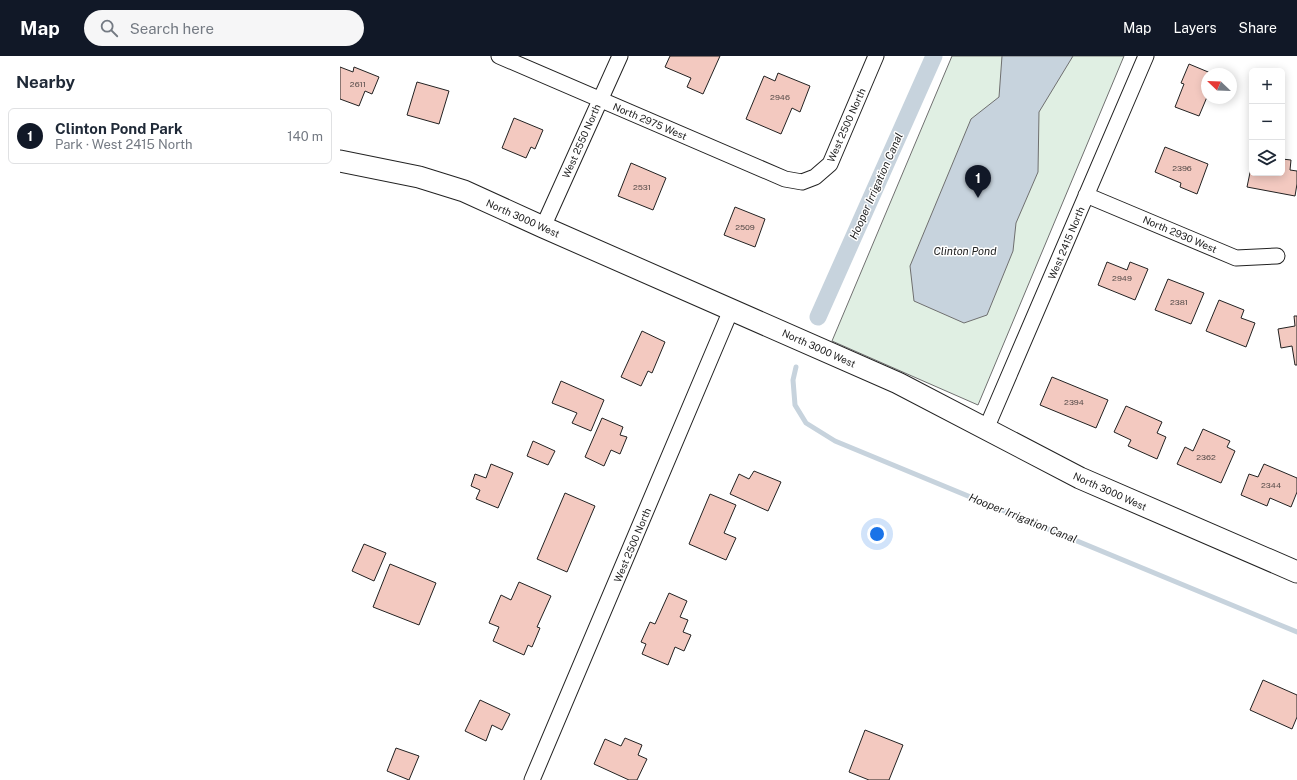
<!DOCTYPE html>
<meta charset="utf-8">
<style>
body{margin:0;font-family:"Public Sans",sans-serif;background:#f6f6f7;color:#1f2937}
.controls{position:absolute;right:12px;top:12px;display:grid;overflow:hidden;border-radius:6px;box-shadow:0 2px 10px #0003}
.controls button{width:36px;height:36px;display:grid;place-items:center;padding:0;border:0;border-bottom:1px solid #e0e1e3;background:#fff;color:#1f2937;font:20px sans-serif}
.compass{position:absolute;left:861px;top:12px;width:36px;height:36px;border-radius:50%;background:#fff;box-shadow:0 2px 10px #0003;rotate:293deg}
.you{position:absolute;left:537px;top:478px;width:14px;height:14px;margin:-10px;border:3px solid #fff;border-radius:50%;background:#1a73e8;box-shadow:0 0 0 6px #1a73e833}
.badge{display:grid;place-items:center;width:26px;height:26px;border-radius:50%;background:#111827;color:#fff;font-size:13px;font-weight:700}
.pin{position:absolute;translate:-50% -33px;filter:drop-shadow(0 1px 2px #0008)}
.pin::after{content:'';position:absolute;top:21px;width:14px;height:12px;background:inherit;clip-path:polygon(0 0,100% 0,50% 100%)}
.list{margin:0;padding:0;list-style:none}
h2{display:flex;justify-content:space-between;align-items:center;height:52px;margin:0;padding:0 16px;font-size:17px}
h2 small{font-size:13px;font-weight:400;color:#747a83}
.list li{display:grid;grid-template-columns:26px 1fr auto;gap:12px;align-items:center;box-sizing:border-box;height:56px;margin:0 8px 8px;padding:0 8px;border:1px solid #e0e1e3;border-radius:6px}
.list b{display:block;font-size:15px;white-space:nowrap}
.list p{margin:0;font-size:13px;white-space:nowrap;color:#747a83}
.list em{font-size:13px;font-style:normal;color:#747a83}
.icon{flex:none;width:22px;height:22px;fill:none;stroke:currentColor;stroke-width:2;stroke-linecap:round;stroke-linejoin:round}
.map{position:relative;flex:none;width:957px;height:724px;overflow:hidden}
header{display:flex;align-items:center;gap:24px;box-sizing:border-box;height:56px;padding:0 20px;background:#111827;color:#fff}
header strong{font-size:19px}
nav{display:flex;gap:22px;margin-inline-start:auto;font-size:14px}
.search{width:280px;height:36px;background:#f6f6f7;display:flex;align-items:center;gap:10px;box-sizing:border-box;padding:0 14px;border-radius:22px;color:#747a83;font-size:15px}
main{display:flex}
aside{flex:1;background:#fff}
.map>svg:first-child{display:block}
.green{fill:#e0efe3;stroke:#6f6f6f}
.water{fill:#c7d3dd;stroke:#6f6f6f}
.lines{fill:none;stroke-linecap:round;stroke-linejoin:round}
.stream{stroke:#c7d3dd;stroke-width:5}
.canal{stroke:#c7d3dd;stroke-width:17}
.building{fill:#f3c9c0;stroke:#222}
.minor-casing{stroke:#222;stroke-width:17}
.secondary-casing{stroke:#222;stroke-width:23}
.minor{stroke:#fff;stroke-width:15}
.secondary{stroke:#fff;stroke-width:21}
.labels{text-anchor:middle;stroke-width:3;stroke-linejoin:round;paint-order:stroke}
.number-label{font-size:8px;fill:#564c4a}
.street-label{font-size:10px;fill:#222;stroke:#fff}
.water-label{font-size:11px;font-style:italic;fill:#222;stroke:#fff}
</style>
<header>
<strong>Map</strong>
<div class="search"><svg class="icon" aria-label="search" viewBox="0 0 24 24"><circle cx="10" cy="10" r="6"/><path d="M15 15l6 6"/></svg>Search here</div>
<nav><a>Map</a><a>Layers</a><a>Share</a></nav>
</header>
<main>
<aside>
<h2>Nearby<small></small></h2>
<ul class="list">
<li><span class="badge">1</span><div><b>Clinton Pond Park</b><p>Park · West 2415 North</p></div><em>140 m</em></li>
</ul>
</aside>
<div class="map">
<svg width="957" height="724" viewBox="0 0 957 724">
<rect width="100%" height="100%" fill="#fff"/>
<path class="green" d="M612,0h172l-146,349 -146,-64z"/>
<path class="water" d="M662,0h71l-34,56 -1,60 -22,51 -3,28 -26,64 -23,8 -50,-22 -4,-35 61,-147 28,-22z"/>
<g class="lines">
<path class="stream" d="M456,311l-3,13 2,25 11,18 29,18 462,191"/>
<path class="canal" d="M478,261l116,-261"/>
</g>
<path class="building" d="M330,0h50l-17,38 -16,-7 4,-9 -26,-11z
M849,8l24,10h-6v23l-8,19 -24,-9 9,-23 -3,-1z
M0,11l13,5 1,-5 25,10 -7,17 -7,-3 -6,15 -19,-7z
M438,17l32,13 -10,26 -8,-4 -11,26 -35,-15 18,-43 11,5z
M77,26l32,9 -10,33 -32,-9z
M174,62l29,12 -8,19 -4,-2 -5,11 -24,-10z
M825,91l43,17 -11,30 -17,-7 1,-4 -26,-11z
M942,95l2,1 -2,7 9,1 -1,10 7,1v13l-2,12 -48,-9 5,-24v10h30z
M291,107l35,15 -13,32 -35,-14z
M395,151l30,12 -10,28 -31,-12z
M767,206l20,8 3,-8 18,7 -13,31 -37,-15z
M828,223l36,14 -13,31 -36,-14z
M879,244l25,10 -3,8 14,5 -9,24 -40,-16z
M954,260h3v49h-2l-3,-19 -11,2 -3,-19 17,-3z
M302,275l23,11 -13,31 -4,-2 -7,15 -20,-9z
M712,321l56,23 -12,28 -56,-23z
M221,325l43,19 -13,31 -19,-8 5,-10 -25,-10z
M786,350l36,16 -5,11 9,4 -9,22 -29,-13 3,-6 -17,-8z
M262,362l21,9 -3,8 7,2 -7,17 -9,-4 -7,16 -19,-9z
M863,373l27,12 -3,6 8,4 -14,32 -44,-19 8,-17 8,4z
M193,385l22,10 -7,14 -21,-9z
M151,408l22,9 -15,35 -22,-9 4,-9 -9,-4 4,-12 11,4z
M924,408l33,14v14l-6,15 -21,-9 -3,8 -26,-11 8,-21 9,3z
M414,415l27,11 -13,29 -38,-17 9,-20 10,5z
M225,437l30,13 -28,66 -30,-13z
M370,438l26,11 -12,28 12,5 -10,22 -37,-16z
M24,488l22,9 -12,28 -22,-10z
M50,508l46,19 -17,42 -46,-18z
M179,526l32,14 -14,31 3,1 -8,19 -4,-2 -4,10 -31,-14 6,-14 -10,-4 12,-28 10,5z
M329,537l18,8 -7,16 8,3 -5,12 8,3 -7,16 -9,-4 -7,18 -26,-11 4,-10 -5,-2 9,-20 5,2z
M923,624l34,15v22l-5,12 -42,-19z
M140,644l30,14 -8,16 -10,-5 -6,16 -21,-10z
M525,674l38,15 -14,35h-20l-20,-8z
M285,682l17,7 -4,10 9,4 -10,21h-8l-35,-16 11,-25 16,7z
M56,692l23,8 -10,24 -22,-9z"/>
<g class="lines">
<g class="minor-casing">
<path id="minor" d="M159,0l286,123 17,3 13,-5 15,-13 46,-108
M746,139l150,63 41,-2
M203,171l77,-171
M646,373l160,-373
M192,724l199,-470"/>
</g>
<g class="secondary-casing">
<path id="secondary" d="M0,105l79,16 45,14 79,36 355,156 182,95 217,94"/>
</g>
<use href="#minor" class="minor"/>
<use href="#secondary" class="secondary"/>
</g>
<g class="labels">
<g class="number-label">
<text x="18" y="31">2611</text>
<text x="440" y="44">2946</text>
<text x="842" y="115">2396</text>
<text x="302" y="134">2531</text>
<text x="405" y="174">2509</text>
<text x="782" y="225">2949</text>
<text x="839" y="249">2381</text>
<text x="734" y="349">2394</text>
<text x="866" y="404">2362</text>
<text x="931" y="432">2344</text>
</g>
<g class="street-label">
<text transform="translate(310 65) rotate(23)" y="4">North 2975 West</text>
<text transform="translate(506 69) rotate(-66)" y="4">West 2500 North</text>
<text transform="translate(241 85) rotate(-66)" y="4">West 2550 North</text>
<text transform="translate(183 162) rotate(24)" y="4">North 3000 West</text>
<text transform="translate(840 178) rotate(23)" y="4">North 2930 West</text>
<text transform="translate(726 187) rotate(-67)" y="4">West 2415 North</text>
<text transform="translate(479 292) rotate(24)" y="4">North 3000 West</text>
<text transform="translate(770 435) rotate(24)" y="4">North 3000 West</text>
<text transform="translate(292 489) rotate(-67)" y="4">West 2500 North</text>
</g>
<g class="water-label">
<text transform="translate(536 130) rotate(-66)" y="4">Hooper Irrigation Canal</text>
<text x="625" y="199">Clinton Pond</text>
<text transform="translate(683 462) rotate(22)" y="4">Hooper Irrigation Canal</text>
</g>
</g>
</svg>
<div class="controls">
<button>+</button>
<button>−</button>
<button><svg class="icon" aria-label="layers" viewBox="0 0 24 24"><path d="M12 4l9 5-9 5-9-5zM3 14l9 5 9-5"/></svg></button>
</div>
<svg class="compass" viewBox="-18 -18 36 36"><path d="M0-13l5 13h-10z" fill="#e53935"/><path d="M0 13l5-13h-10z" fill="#747a83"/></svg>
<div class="you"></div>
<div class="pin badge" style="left:638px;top:142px">1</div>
</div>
</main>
